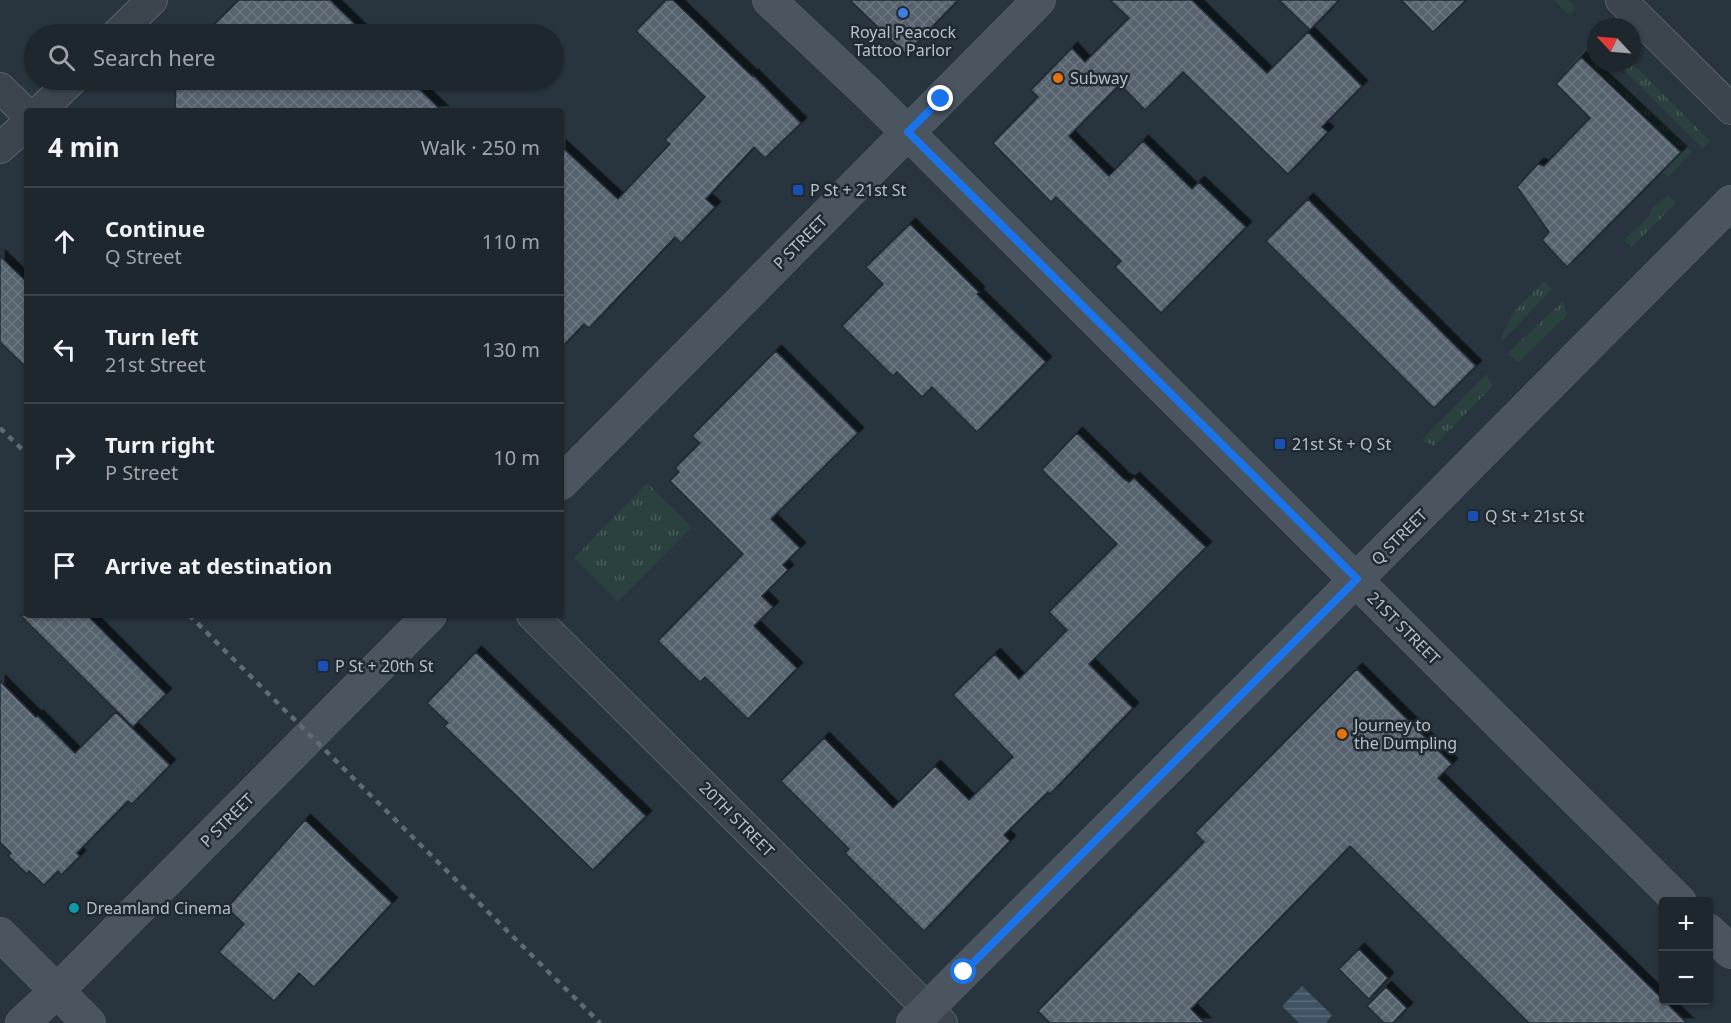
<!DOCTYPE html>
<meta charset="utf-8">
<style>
body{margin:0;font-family:"Noto Sans",sans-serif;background:#262f36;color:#f1f3f6}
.controls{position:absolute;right:18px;bottom:18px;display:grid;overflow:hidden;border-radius:6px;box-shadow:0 2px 4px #0004}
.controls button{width:54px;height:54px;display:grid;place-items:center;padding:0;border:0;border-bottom:2px solid #3c444a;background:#1e272e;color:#f1f3f6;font:30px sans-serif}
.compass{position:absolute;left:1587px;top:18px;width:54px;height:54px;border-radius:50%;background:#1e272e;box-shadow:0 2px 4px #0004;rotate:296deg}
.stop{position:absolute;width:18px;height:18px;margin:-14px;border:4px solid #1a73e8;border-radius:50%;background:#fff}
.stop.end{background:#1a73e8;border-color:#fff;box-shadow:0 2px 6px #0008}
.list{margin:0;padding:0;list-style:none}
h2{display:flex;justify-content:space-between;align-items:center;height:78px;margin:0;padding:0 24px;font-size:26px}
h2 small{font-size:20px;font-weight:400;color:#a1a5aa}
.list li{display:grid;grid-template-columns:39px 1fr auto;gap:18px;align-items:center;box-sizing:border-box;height:108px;padding:0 24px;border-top:2px solid #3c444a}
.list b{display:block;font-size:22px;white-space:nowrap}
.list p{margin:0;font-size:20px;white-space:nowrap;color:#a1a5aa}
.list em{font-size:20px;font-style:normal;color:#a1a5aa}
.icon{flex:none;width:33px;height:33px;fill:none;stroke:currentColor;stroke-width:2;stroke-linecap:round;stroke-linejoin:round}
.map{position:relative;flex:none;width:1731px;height:1023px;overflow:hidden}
.search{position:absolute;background:#1e272e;box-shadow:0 2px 4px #0004;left:24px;top:24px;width:540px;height:66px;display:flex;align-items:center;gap:15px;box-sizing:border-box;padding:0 21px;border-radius:33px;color:#a1a5aa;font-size:22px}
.panel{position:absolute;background:#1e272e;box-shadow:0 2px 4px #0004;left:24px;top:108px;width:540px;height:510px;border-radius:6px}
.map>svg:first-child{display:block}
.grass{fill:url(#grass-tufts)}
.water{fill:url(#water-rules)}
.building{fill:url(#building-cross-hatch);stroke:#222c35;stroke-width:1.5;filter:url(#shadow)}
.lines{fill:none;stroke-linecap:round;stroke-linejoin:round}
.street-casing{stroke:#59636b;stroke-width:32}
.secondary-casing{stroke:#59636b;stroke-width:34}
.street{stroke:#3c454e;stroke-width:30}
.secondary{stroke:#4a5560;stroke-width:33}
.rail{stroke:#5e6a74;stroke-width:4.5;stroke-dasharray:6 6;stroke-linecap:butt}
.route{stroke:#1a73e8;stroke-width:8}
.shop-dot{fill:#3f7fe0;stroke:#202a33;stroke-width:2}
.food-dot{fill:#e8710a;stroke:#202a33;stroke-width:2}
.transit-dot{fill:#1a4fb4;stroke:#202a33;stroke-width:2}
.culture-dot{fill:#0f9aa8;stroke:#202a33;stroke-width:2}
.labels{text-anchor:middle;stroke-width:5;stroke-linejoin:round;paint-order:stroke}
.poi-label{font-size:16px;fill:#b8c0c8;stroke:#202a33;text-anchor:start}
.street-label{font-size:16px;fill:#b8c0c8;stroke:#202a33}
</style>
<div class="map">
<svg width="1731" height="1023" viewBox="0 0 1731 1023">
<defs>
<pattern id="grass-tufts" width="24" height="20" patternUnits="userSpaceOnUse" patternTransform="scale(1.5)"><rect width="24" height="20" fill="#2b4140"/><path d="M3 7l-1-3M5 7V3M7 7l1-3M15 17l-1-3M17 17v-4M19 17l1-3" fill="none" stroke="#485b5a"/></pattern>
<pattern id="water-rules" width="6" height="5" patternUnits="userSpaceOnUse" patternTransform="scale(1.5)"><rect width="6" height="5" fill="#405365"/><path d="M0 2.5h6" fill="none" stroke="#5a6a7a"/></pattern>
<pattern id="building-cross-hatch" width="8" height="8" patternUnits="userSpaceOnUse" patternTransform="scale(1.5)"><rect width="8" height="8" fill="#56626d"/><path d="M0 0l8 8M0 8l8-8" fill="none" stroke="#6c7780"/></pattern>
<filter id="shadow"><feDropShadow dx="5.5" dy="-5.5" stdDeviation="0" flood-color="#0009"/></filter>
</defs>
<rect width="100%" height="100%" fill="#28343e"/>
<path class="grass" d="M1554,0h14l7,6 -2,6 -4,3z
M1586,48l10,10v5h5l91,89 -24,25 -6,-5 20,-21 -100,-95 -16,16 -1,-2z
M1617,63h15l78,78 -8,7z
M1668,195l8,8 -44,44 -8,-7 25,-24 4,-9z
M1544,281l8,8 -49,51 -2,-2 12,-25z
M1563,301l4,14 -48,47 -12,-8z
M1486,374l7,12 -59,60 -12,-6z
M647,483l45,44 -74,75 -44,-44z"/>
<path class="water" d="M1302,986l30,29 -6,8h-27l-17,-17z"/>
<path class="building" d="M239,0h91l35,34h-160z
M666,0h7l79,76 1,-1 48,48 -36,35 -11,-11 -48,52 9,8 -34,36 -6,-6 -86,91 -5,-4 -23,24v-202l57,53 52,-55 -5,-4 40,-43 -69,-66z
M850,0h108l-52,54z
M1110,0h82l75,73 41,-41 54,54 -40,41 6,5 -40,42 -105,-102 -38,38 -25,-26 -51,52 40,40 34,-35 49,48 7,-7 47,45 -85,86 -46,-46 6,-6 -65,-64 -5,5 -58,-59 45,-46 -7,-7 41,-42 13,14 44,-44z
M1279,0h60l-29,30z
M1401,0h65l-33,32z
M1581,57l100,95 -114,115 -25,-27 7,-8 -32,-45 21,-23 6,2 46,-48 -34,-34z
M176,80h234l32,31h-267z
M1308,199l168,167 -42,42 -168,-167z
M910,224l69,68 -2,2 69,68 -69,70 -45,-45 -10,10 -25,-25 -4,4 -51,-50 41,-42 -17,-17z
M0,256l27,26v86l-27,-26z
M776,351l82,82 -87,86 29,29 -17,17 5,5 -26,26 11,11 -19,19 43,42 -49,51 -43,-42 -5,5 -42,-41 85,-87 -73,-73 9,-9 -4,-4 25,-25 -8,-7z
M1077,433l47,46 5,3 5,-4 72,69 -117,117 44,44 -83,86 -2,-2 -44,43 6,6 -86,90 -79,-78 4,-4 -68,-68 43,-43 69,70 42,-42 34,34 44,-43 -60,-62 42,-41 24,25 48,-49 -18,-18 68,-68 -75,-74z
M20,615h67l79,79 -33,33z
M476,652l170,164 -53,54 -149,-144 4,-3 -21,-20z
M1357,669l95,95 -14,14 249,245h-158l-179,-177 -159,163 14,14h-155l-12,-12 166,-169 -9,-9z
M0,681l36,36 2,-1 37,37 41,-41 54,53 -38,39 -4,-3 -51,52 3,3 -19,19 -3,-4 -14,14 -15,-14 -2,3 -19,-18 3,-3 -11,-11z
M305,820l87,83 -78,84 -15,-14 -25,28 -55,-49 25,-28 -17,-16z
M1359,949l29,29 -19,21 -30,-30z
M1386,987l21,21 -14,15h-9l-17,-17z"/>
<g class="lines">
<g class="street-casing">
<path id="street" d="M1621,0l110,109
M117,34l35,-34
M0,88l27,26
M40,111l32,-31
M0,148l27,-24
M532,615l410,408"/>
</g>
<g class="secondary-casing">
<path id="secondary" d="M769,0l101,95 629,628 181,179
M561,483l478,-483
M1708,930l23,22
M0,934l89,89
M22,1023l35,-32 373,-376
M913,1023l402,-402 416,-419"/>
</g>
<use href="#street" class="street"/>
<use href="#secondary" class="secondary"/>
<path class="rail" d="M0,428l27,26
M189,615l411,408"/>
</g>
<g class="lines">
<path class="route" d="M941,99l-33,33 449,447 -393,393"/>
</g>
<circle class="shop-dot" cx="903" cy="13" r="6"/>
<g class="food-dot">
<circle cx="1058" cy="78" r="6"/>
<circle cx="1342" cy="734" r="6"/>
</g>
<g class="transit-dot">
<rect x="792" y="184" width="12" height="12" rx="3"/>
<rect x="1274" y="438" width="12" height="12" rx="3"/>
<rect x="1467" y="510" width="12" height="12" rx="3"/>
<rect x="317" y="660" width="12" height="12" rx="3"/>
</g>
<circle class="culture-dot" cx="74" cy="908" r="6"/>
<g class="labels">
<g class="poi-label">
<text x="903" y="38" text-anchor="middle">Royal Peacock<tspan x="903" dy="18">Tattoo Parlor</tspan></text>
<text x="1070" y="84">Subway</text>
<text x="810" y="196">P St + 21st St</text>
<text x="1292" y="450">21st St + Q St</text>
<text x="1485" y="522">Q St + 21st St</text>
<text x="335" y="672">P St + 20th St</text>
<text x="1354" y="731">Journey to<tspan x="1354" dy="18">the Dumpling</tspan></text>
<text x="86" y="914">Dreamland Cinema</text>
</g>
<g class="street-label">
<text transform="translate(800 242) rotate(-45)" y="6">P STREET</text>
<text transform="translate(1399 537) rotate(-45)" y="6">Q STREET</text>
<text transform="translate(1404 628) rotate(45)" y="6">21ST STREET</text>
<text transform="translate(737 819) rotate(45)" y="6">20TH STREET</text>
<text transform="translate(227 820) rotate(-45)" y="6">P STREET</text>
</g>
</g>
</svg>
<div class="controls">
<button>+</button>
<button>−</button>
</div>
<svg class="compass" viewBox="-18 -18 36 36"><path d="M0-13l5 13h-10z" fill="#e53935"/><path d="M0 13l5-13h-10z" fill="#a1a5aa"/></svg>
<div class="stop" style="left:964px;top:972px"></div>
<div class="stop end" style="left:941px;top:99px"></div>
<div class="search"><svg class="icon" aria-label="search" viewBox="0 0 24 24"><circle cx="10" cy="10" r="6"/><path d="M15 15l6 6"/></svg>Search here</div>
<section class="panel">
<h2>4 min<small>Walk · 250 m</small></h2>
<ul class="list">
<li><svg class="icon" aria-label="ahead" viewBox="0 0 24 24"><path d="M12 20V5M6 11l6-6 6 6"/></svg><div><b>Continue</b><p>Q Street</p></div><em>110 m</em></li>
<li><svg class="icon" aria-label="left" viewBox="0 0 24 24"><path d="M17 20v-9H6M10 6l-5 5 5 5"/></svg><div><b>Turn left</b><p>21st Street</p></div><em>130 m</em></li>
<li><svg class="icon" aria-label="right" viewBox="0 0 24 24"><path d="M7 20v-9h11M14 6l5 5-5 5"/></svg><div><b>Turn right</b><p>P Street</p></div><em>10 m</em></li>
<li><svg class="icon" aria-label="arrive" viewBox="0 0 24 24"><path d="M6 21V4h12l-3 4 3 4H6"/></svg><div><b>Arrive at destination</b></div></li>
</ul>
</section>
</div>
